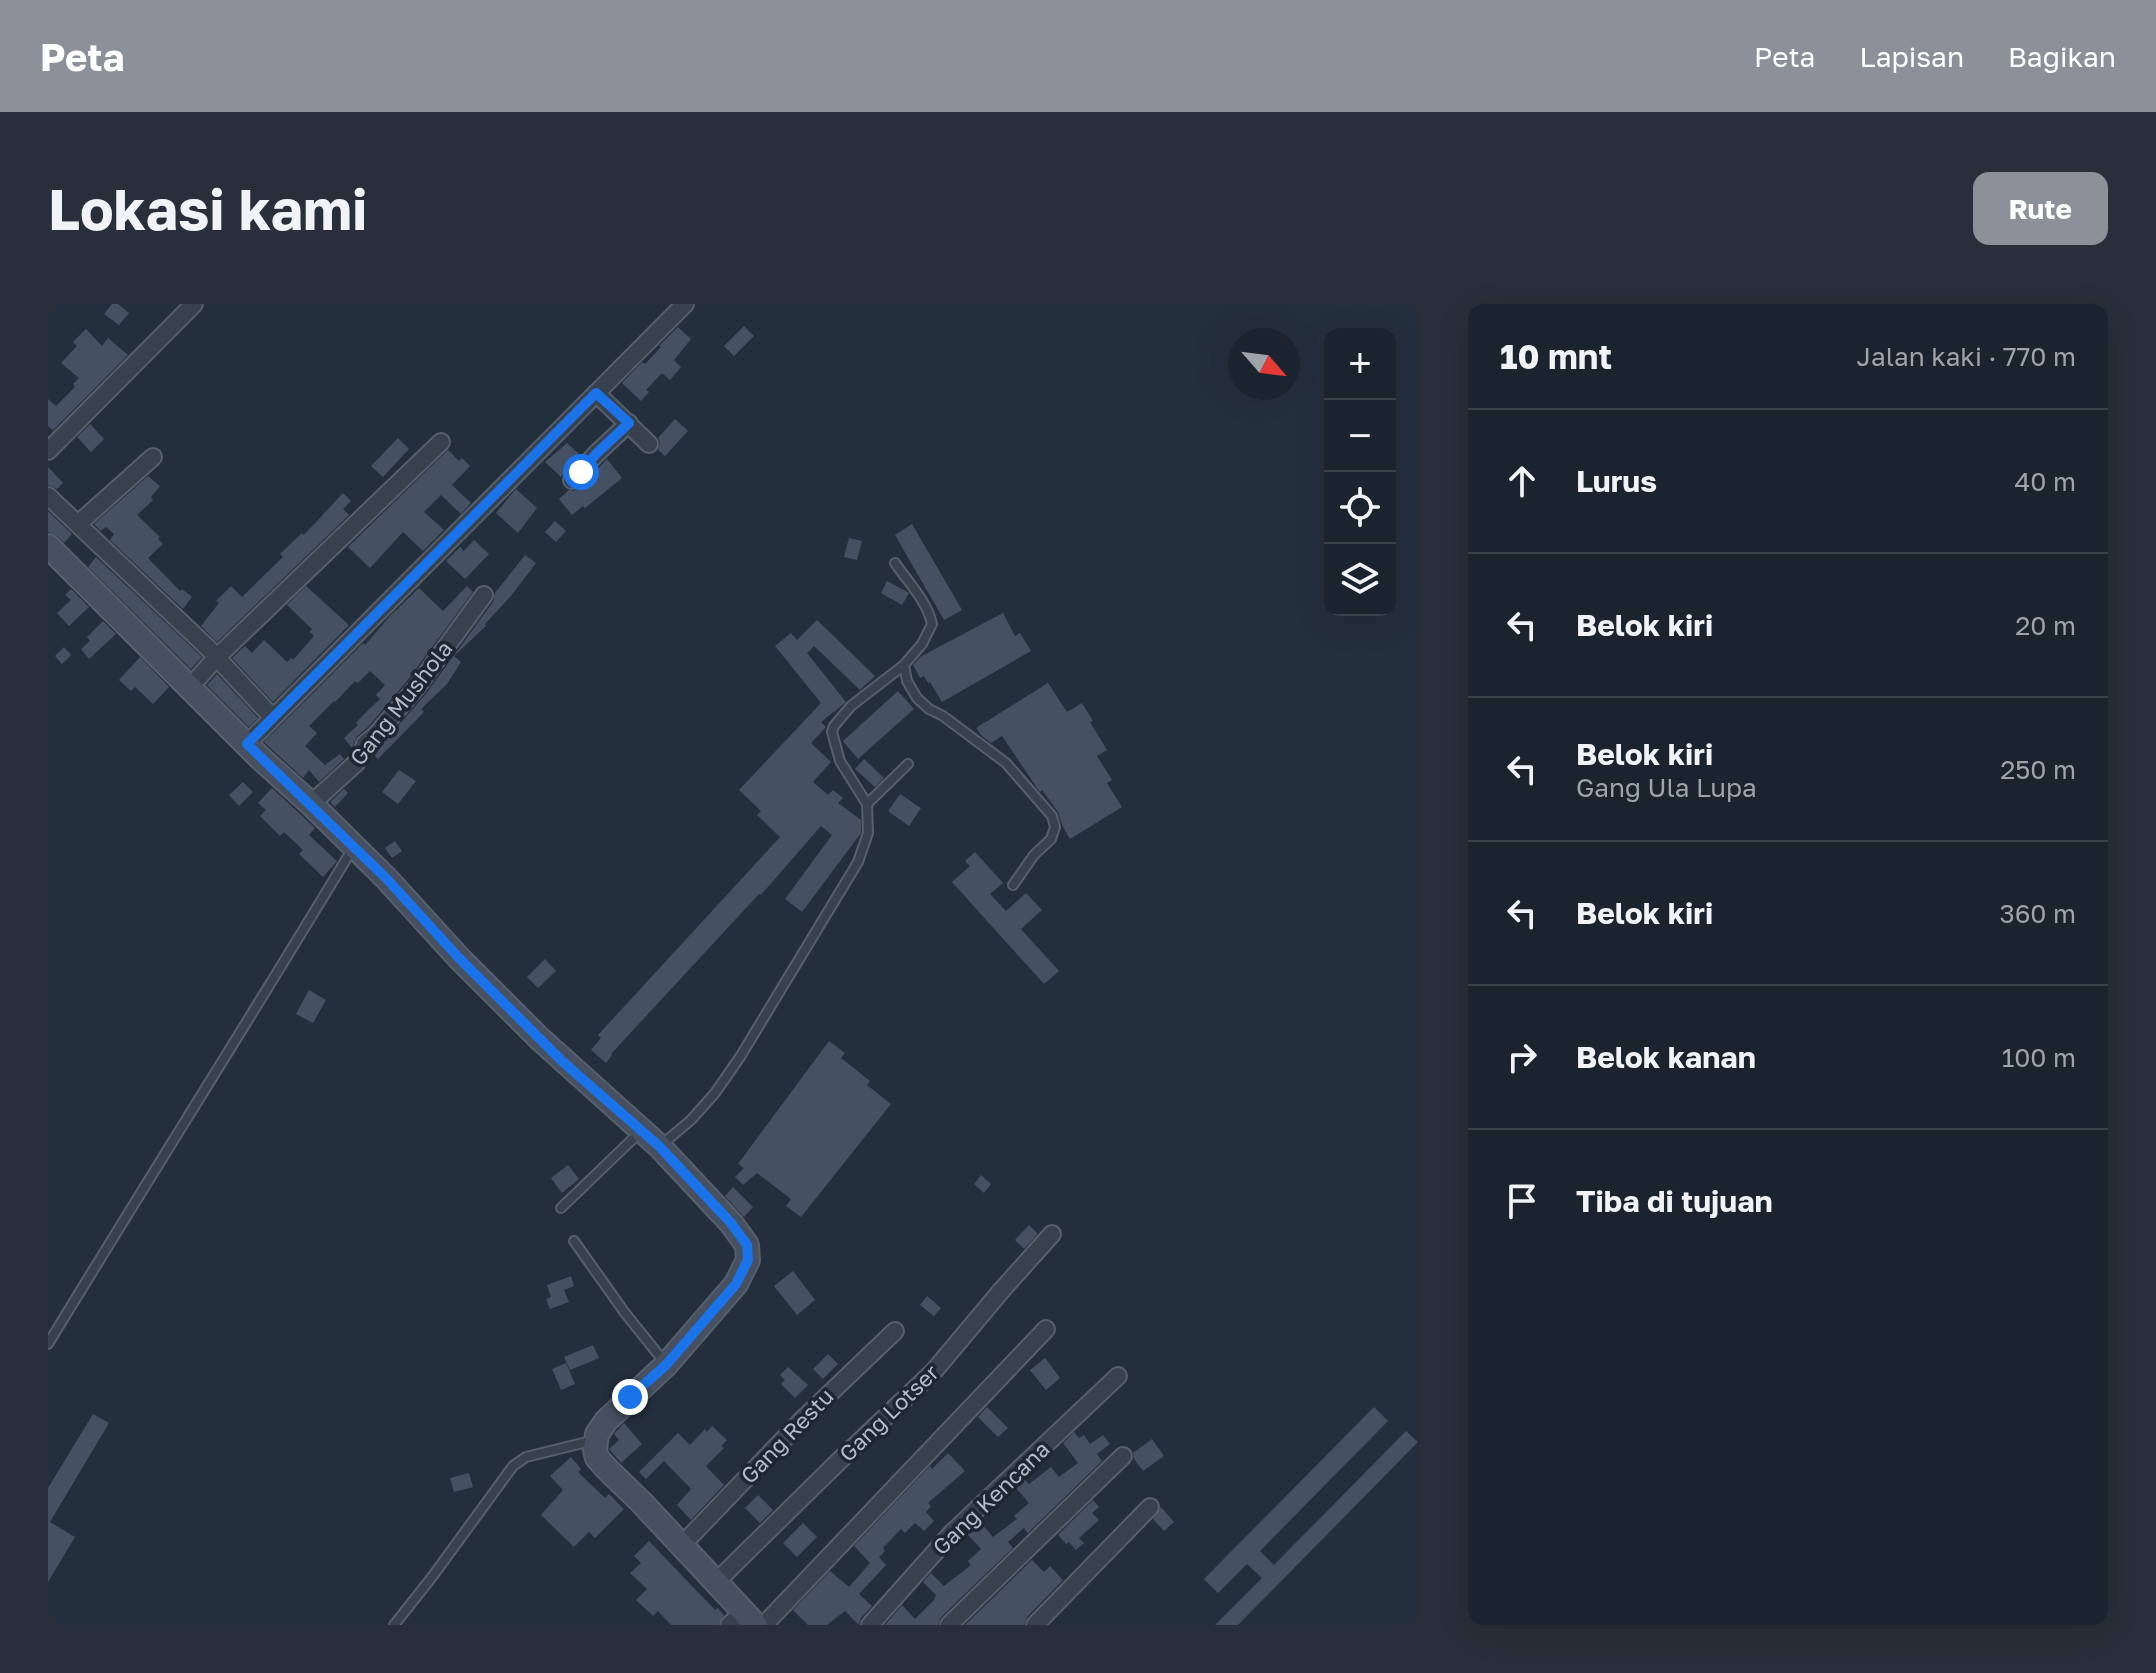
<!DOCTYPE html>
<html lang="id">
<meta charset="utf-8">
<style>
body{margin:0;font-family:"Golos Text",sans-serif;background:#282f3a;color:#f1f3f6}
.controls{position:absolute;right:24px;top:24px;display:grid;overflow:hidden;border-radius:16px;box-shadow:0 8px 32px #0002}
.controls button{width:72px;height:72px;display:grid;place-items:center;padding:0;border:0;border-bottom:2px solid #39404a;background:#1b232e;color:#f1f3f6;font:40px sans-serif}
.compass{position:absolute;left:1180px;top:24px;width:72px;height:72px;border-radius:50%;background:#1b232e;box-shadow:0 8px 32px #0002;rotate:118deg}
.stop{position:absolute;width:24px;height:24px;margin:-18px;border:6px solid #1a73e8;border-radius:50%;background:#fff}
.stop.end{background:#1a73e8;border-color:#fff;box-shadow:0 2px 8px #0008}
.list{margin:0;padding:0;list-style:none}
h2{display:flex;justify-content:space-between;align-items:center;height:104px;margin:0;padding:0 32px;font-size:34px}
h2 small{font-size:26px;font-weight:400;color:#a0a4aa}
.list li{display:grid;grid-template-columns:52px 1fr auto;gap:24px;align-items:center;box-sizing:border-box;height:144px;padding:0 32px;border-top:2px solid #39404a}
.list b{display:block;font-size:30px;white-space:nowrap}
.list p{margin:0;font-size:26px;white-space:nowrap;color:#a0a4aa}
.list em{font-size:26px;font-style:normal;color:#a0a4aa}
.icon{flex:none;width:44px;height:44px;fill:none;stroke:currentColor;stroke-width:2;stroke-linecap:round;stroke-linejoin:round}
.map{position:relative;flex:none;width:1372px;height:1321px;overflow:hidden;border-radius:16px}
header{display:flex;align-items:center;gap:48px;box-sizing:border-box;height:112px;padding:0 40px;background:#8c9099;color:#fff}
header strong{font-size:38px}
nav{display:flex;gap:44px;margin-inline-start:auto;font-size:28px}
.intro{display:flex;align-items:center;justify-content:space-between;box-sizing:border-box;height:192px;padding:0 48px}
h1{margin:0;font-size:56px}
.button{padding:20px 36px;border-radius:16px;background:#8c9099;color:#fff;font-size:28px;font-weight:700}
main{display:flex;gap:48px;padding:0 48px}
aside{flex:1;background:#1b232e;border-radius:16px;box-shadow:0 8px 32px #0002}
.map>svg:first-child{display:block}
.building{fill:#455162}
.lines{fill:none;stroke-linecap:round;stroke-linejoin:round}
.service-casing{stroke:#565f6c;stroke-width:12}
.minor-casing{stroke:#565f6c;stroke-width:20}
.secondary-casing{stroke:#565f6c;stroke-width:26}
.service{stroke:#38414e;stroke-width:8}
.minor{stroke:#38414e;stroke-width:16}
.secondary{stroke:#465061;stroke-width:22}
.route{stroke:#1a73e8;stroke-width:10}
.labels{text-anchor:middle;stroke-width:7;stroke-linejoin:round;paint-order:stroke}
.street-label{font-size:22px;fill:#b4bcc9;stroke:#1d2633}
</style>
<header>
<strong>Peta</strong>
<nav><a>Peta</a><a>Lapisan</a><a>Bagikan</a></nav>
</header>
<div class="intro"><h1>Lokasi kami</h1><a class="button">Rute</a></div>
<main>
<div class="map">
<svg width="1372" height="1321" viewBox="0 0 1372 1321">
<rect width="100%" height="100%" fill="#242f3e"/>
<path class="building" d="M64,0h6l11,9 -10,12 -15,-11z
M696,22l10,10 -20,20 -10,-10z
M630,23l13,12 -17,21 7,7 -11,13 -8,-7 -16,17 3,2 -8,9 -19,-18 20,-21 3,2 16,-17 -2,-1z
M38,25l16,17 6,-8 20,17 -75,75 -5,-4v-27l8,7 19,-19 -2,-3 6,-6 -18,-15 16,-17 -4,-4z
M627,115l13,12 -23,25 -7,-6 2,-8 -2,-4z
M42,120l14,15 -13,13 -14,-15z
M350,134l11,11 -26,28 -12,-11z
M519,139l13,12 -19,22 -16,-15z
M400,146l11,11 3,-3 8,8 -18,19 19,18 -10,11 -20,-19 -17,17 20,18 -21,21 -20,-19 -33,36 -22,-21z
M559,155l15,19 -37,30 -2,-2 -11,9 -13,-16 10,-9 5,1 6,-4z
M0,163l15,16 -6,6 -9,-4z
M100,172l12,10 -9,11 2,3 -16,15 23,22 -2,2 5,5 -15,14 32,33 2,-2 10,8 -9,12 -73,-69 4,-6 -8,-7 -5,4 -7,-7z
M468,185l21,19 -19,25 -22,-20z
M295,189l8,8 -8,8 6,6 -132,127 -16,-16 18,-23 -3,-2 15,-15 11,11 41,-40 -3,-3 22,-21 2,2z
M0,207l24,23 -8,9 -7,-7 -9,-4z
M507,217l11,10 -10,11 -11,-10z
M864,220l50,86 -18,10 -49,-85z
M801,234l13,3 -5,19 -13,-3z
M426,236l15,14 -24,25 -19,-18 14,-14 4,4z
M477,251l11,8 -25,33 -26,28 1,2 -32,30 7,6 -14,22 -26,25 3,3 -46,47 -5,-5 1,-4 10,-8 41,-47 68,-93 2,-9z
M48,253l106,100 -11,12 -103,-102z
M839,277l22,12 -7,12 -21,-12z
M258,282l43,39 -76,77 -41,-44 13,-12 7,7 12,-13 23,22 4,-4 2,2 21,-24 -5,-4 3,-3 -25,-24z
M419,282l6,6 -66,89 -39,46 -11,9 -5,12 -8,-10 14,-13 -2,-2 7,-8 17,-16 -4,-4 9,-10 -15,-14 -12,12 -3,-2 -20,21 -1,-1 -25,25 8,7 -12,13 20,19 15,-11 4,5 -25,23 -10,-12 -6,8 -39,-36 99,-99 2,2 25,-29 29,-28 24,23z
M23,285l18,18 -20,19 -12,-13 14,-13 -6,-5z
M955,309l12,23 5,-3 11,18 -89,51 -12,-20 -2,1 -4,-7 -4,2 -7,-13 7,-8z
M769,316l58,56 -15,14 -46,-44 -7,7 39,49 -25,20 5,5 -15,16 20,19 -18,20 15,13 5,-5 10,8 -5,5 23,17v13l-59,79 -17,-13 47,-64 -11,-9 -60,69 -2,-1 -148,160 1,1 -6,8 -15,-13 10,-12 -3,-3 182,-198 -23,-22 4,-4 -22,-21 82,-87 -46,-57 16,-13 6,7z
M55,317l13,13 -27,25 -8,-10 9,-8 -3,-4z
M16,343l7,8 -9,9 -7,-8z
M92,353l29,30 -16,17 -18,-17 -4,4 -12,-11z
M169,370l41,44 -9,9 -42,-42z
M1000,379l19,29 15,-9 11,18 -3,1 17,28 -10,6 15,24 -5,3 15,24 -52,32 -8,-14 -4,-13 -16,-22 -2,2 -3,-4 -35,-52 -11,7 -10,-8 -5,-7z
M850,387l16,18 -56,50 -15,-18z
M816,455l20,19 -9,9 -20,-18z
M351,466l17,11 -18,23 -16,-12z
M195,478l10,10 -14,14 -10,-11z
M224,484l43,40 -6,7 28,26 -14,16 -24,-23 4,-4 -19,-18 -4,4 -20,-20 6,-6 -8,-7z
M296,485l4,4 -13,14 -5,-5z
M852,490l21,14 -12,18 -21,-15z
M347,537l7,10 -10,7 -7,-10z
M927,548l28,31 -13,11 16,17 20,-18 16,17 -21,19 38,42 -15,13 -92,-102 18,-16 -5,-5z
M497,655l11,12 -18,17 -11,-11z
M261,686l17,10 -13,23 -17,-9z
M781,737l16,12 -4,5 29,23 -3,4 24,19 -90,113 -15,-11 5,-7 -34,-26 -14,12 -8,-8 9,-9 -6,-4z
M520,861l11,14 -17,14 -11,-15z
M933,871l10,9 -7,9 -10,-9z
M685,883l20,20 -9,10 -19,-21z
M981,921l9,9 -14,15 -9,-9z
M745,967l22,29 -18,15 -23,-29z
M523,972l3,10 -10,4 5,12 -19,7 -4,-10 5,-2 -4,-12z
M879,992l14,12 -7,8 -14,-11z
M545,1041l6,13 -29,12 -6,-13z
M780,1050l10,10 -15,15 -10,-10z
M997,1054l15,20 -14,12 -16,-20z
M518,1059l9,21 -14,6 -9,-21z
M740,1063l20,18 -13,13 -14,-14 4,-4 -5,-5z
M939,1103l21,21 -10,9 -20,-20z
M1326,1103l14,14 -128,130 14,14 132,-134 12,11 -180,183h-23l47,-47 -15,-14 -29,29 -14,-14z
M45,1110l16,9 -59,99 25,15 -27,45v-94z
M576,1119l18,21 -21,19 -12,-14 10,-9 -5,-6z
M664,1122l15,14 -6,6 3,2 -18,18 18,19 -33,35 -14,-15 14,-16 -27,-28 -18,18 -7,-7 39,-39 12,12 15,-16 2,3z
M1026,1128l5,6 5,-3 6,9 13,-9 7,9 -13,10 5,7 -74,72 -4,-5 -16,14 5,6 -72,69 -3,8h-53l17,-20 13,14 19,-19 2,-5 -13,-13 8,-9 13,13 27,-21 -3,-4 13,-12 -14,-15 13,-12 13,15 24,-18 -3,-3 15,-13 -13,-15 9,-8 4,4 22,-17 8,10 19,-14 -15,-20z
M1104,1135l12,17 -21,15 -9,-12 -1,-6z
M900,1149l17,18 -37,32 3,3 -5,6 8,9 -10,10 -9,-8 -10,10 -4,-4 -18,19 2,3 -6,6 7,8 -27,29 13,12 -11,12 -2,7 -14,-14 -18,14h-19l-15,-15 37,-39 19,16 21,-24 -16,-17 76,-80 2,3z
M523,1153l10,12 -3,3 27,26 4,-4 15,15 -29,29 -6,-6 -15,15 -33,-32 22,-25 -13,-14z
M421,1169l4,14 -19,5 -4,-14z
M710,1191l15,15 -13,13 -15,-15z
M1045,1196l6,7 -7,6 7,7 -20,18 5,5 -8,7 -7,-8 -3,2 -8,-9z
M1113,1203l13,15 -10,9 -11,-12z
M755,1219l14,14 -20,20 -14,-14z
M601,1237l66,69 3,-2 6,7 -6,10h-47l-13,-14 -5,5 -17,-16 11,-11 -17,-16 11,-10 -7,-7z
M984,1256l12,12 6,-6 13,14 -36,37 -3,8h-59z"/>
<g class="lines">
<g class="service-casing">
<path id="service" d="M856,361l3,16 10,17 12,11 14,7 63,47 46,53 3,11 -4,12 -17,16 -21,30
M819,500l41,-40
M612,842l31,-26 24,-27 25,-36 118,-195 10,-29 -1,-29 -27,-43 -8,-29 2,-6 17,-20 53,-41 18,-21 10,-20c-5,-23 -24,-42 -37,-61
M513,904l80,-77
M526,937l51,72 41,51
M0,1040c101,-166 205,-330 305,-496
M346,1321l38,-48 81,-111 13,-9 69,-17"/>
</g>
<g class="minor-casing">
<path id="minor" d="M548,89l53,51
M0,147l146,-147
M524,176l24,-26 33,-31
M0,192l159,151 66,71
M30,220l75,-67
M142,383l26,-29 225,-216
M199,440l438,-440
M263,500l45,-41 6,-10 3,-9 11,-9 40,-47 68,-93
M634,1241l121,-126 92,-88
M668,1278l121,-119 97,-92 67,-80 51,-57
M681,1321l14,-12
M716,1321l282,-296
M822,1321l82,-92 166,-157
M901,1321l174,-169
M987,1321l115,-118"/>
</g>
<g class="secondary-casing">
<path id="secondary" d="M0,242l211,211 52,47 75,74 72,79 82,82 119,107 72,77 16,22 1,15 -12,24 -70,81 -60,56 -9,13 -2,16 2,8 11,12 34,33 114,122"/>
</g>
<use href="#service" class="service"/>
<use href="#minor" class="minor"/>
<use href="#secondary" class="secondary"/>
</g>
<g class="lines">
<path class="route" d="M533,168l15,-18 33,-31 -33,-30 -349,351 139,134 72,79 105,105 96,84 72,77 16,22 1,15 -12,24 -70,81 -36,32"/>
</g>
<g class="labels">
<g class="street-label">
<text transform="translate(353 399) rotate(-52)" y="8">Gang Mushola</text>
<text transform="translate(841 1109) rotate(-44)" y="8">Gang Lotser</text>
<text transform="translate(739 1132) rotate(-46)" y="8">Gang Restu</text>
<text transform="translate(943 1194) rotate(-44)" y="8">Gang Kencana</text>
</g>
</g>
</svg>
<div class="controls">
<button>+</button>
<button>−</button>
<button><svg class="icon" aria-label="locate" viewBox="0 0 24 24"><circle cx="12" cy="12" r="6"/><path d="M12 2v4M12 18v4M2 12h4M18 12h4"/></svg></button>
<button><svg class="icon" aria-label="layers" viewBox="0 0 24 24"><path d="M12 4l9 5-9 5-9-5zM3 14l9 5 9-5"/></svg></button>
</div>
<svg class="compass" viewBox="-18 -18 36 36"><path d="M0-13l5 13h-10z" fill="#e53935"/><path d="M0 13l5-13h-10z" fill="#a0a4aa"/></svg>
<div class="stop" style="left:533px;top:168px"></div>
<div class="stop end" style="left:582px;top:1093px"></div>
</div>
<aside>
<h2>10 mnt<small>Jalan kaki · 770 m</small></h2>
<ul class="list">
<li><svg class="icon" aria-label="ahead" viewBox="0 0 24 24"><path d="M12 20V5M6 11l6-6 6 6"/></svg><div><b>Lurus</b></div><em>40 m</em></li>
<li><svg class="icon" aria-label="left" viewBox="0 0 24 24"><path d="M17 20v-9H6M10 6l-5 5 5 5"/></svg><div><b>Belok kiri</b></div><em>20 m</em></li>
<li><svg class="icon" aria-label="left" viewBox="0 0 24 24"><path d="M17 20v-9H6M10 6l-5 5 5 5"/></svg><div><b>Belok kiri</b><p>Gang Ula Lupa</p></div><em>250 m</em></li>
<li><svg class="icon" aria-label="left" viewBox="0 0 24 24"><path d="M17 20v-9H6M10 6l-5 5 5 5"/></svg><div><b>Belok kiri</b></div><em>360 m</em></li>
<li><svg class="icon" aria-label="right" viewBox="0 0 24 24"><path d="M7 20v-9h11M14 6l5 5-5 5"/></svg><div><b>Belok kanan</b></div><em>100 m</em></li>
<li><svg class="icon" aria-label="arrive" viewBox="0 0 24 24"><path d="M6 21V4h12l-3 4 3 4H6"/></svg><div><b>Tiba di tujuan</b></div></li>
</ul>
</aside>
</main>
